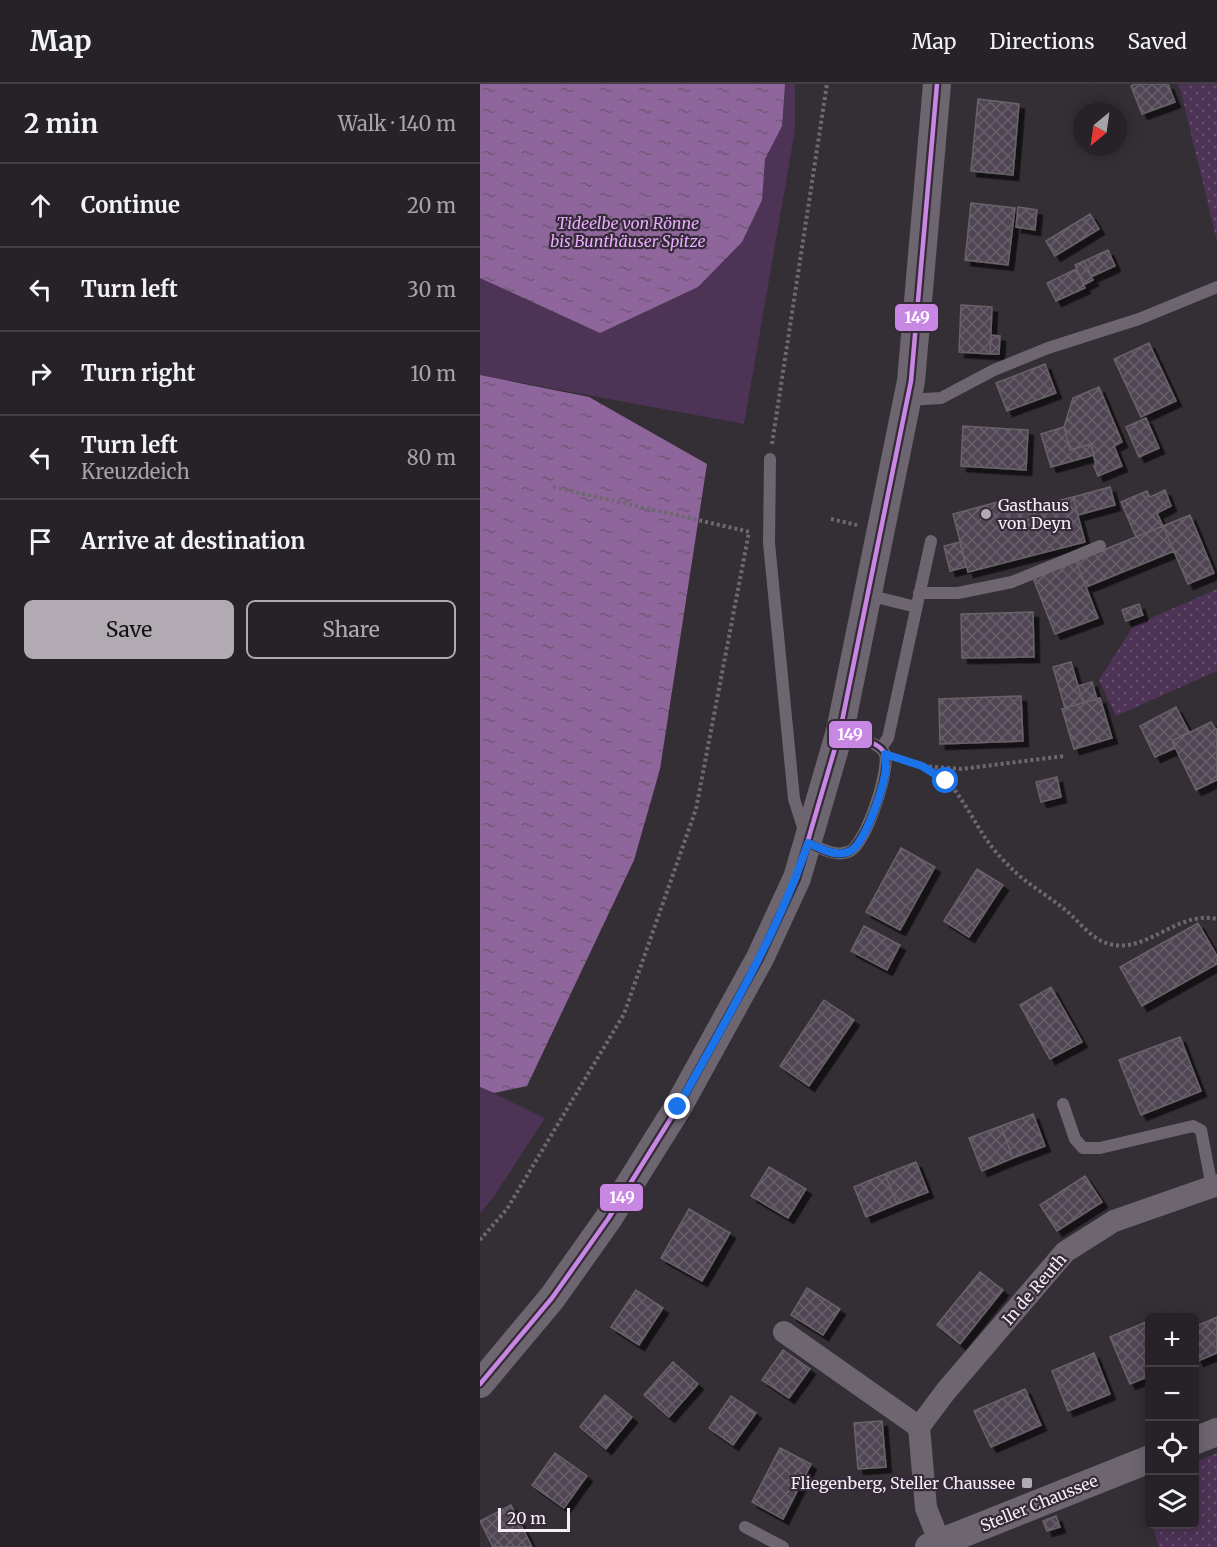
<!DOCTYPE html>
<meta charset="utf-8">
<style>
body{margin:0;font-family:Merriweather,serif;background:#2f2a30;color:#f1f3f6}
.controls{position:absolute;right:18px;bottom:18px;display:grid;overflow:hidden;border-radius:9px;box-shadow:0 3px 15px #0003}
.controls button{width:54px;height:54px;display:grid;place-items:center;padding:0;border:0;border-bottom:2px solid #433f45;background:#272228;color:#f1f3f6;font:30px sans-serif}
.compass{position:absolute;left:593px;top:18px;width:54px;height:54px;border-radius:50%;background:#272228;box-shadow:0 3px 15px #0003;rotate:209deg}
.scale{position:absolute;left:18px;bottom:15px;width:72px;box-sizing:border-box;padding-left:6px;border:3px solid #f4edf6;border-top:0;font-size:16px;line-height:21px;white-space:nowrap;color:#f4edf6;-webkit-text-stroke:4px #352b38;paint-order:stroke}
.stop{position:absolute;width:18px;height:18px;margin:-14px;border:4px solid #1a73e8;border-radius:50%;background:#fff}
.stop.end{background:#1a73e8;border-color:#fff;box-shadow:0 2px 6px #0008}
.list{margin:0;padding:0;list-style:none}
h2{display:flex;justify-content:space-between;align-items:center;height:78px;margin:0;padding:0 24px;font-size:26px}
h2 small{font-size:20px;font-weight:400;color:#a4a4a8}
.list li{display:grid;grid-template-columns:39px 1fr auto;gap:18px;align-items:center;box-sizing:border-box;height:84px;padding:0 24px;border-top:2px solid #433f45}
.list b{display:block;font-size:22px;white-space:nowrap}
.list p{margin:0;font-size:20px;white-space:nowrap;color:#a4a4a8}
.list em{font-size:20px;font-style:normal;color:#a4a4a8}
.actions{display:flex;gap:12px;padding:18px 24px}
.actions a{flex:1;padding:14px 0;border:2px solid #b1aab2;border-radius:9px;text-align:center;font-size:21px;color:#b1aab2}
.actions .main{background:#b1aab2;color:#111}
.icon{flex:none;width:33px;height:33px;fill:none;stroke:currentColor;stroke-width:2;stroke-linecap:round;stroke-linejoin:round}
.map{position:relative;flex:none;width:737px;height:1463px;overflow:hidden}
header{display:flex;align-items:center;gap:36px;box-sizing:border-box;height:84px;padding:0 30px;background:#272228;border-bottom:2px solid #433f45}
header strong{font-size:28px}
nav{display:flex;gap:33px;margin-inline-start:auto;font-size:21px}
main{display:flex}
aside{flex:1;background:#272228}
.map>svg:first-child{display:block}
.grass{fill:url(#grass-dots)}
.park{fill:#4d3355}
.water{fill:url(#water-ripples)}
.building{fill:url(#building-cross-hatch);stroke:#686369;stroke-width:1.5;filter:url(#shadow)}
.lines{fill:none;stroke-linecap:round;stroke-linejoin:round}
.path{stroke:#6e6870;stroke-width:4;stroke-dasharray:3 3;stroke-linecap:butt}
.service{stroke:#6d6670;stroke-width:12}
.minor{stroke:#6d6670;stroke-width:22}
.tertiary{stroke:#6d6670;stroke-width:28}
.bus-1-casing{stroke:#352b38;stroke-width:9}
.bus-1{stroke:#c787e3;stroke-width:4.5}
.route{stroke:#1a73e8;stroke-width:8}
.poi-dot{fill:#b1aab2;stroke:#352b38;stroke-width:2}
.labels{text-anchor:middle;stroke-width:4.5;stroke-linejoin:round;paint-order:stroke}
.park-label{font-size:16px;font-style:italic;fill:#e9abfd;stroke:#352b38}
.poi-label{font-size:16px;fill:#f4edf6;stroke:#352b38;text-anchor:start}
.street-label{font-size:16px;fill:#f4edf6;stroke:#352b38}
.line-badge{stroke:#352b38;stroke-width:2}
.badge-label{font-size:16px;text-anchor:middle;font-weight:bold;fill:#fff}
</style>
<header>
<strong>Map</strong>
<nav><a>Map</a><a>Directions</a><a>Saved</a></nav>
</header>
<main>
<aside>
<h2>2 min<small>Walk · 140 m</small></h2>
<ul class="list">
<li><svg class="icon" aria-label="ahead" viewBox="0 0 24 24"><path d="M12 20V5M6 11l6-6 6 6"/></svg><div><b>Continue</b></div><em>20 m</em></li>
<li><svg class="icon" aria-label="left" viewBox="0 0 24 24"><path d="M17 20v-9H6M10 6l-5 5 5 5"/></svg><div><b>Turn left</b></div><em>30 m</em></li>
<li><svg class="icon" aria-label="right" viewBox="0 0 24 24"><path d="M7 20v-9h11M14 6l5 5-5 5"/></svg><div><b>Turn right</b></div><em>10 m</em></li>
<li><svg class="icon" aria-label="left" viewBox="0 0 24 24"><path d="M17 20v-9H6M10 6l-5 5 5 5"/></svg><div><b>Turn left</b><p>Kreuzdeich</p></div><em>80 m</em></li>
<li><svg class="icon" aria-label="arrive" viewBox="0 0 24 24"><path d="M6 21V4h12l-3 4 3 4H6"/></svg><div><b>Arrive at destination</b></div></li>
</ul>
<div class="actions"><a class="main">Save</a><a>Share</a></div>
</aside>
<div class="map">
<svg width="737" height="1463" viewBox="0 0 737 1463">
<defs>
<pattern id="grass-dots" width="8" height="8" patternUnits="userSpaceOnUse" patternTransform="scale(1.5)"><rect width="8" height="8" fill="#4d3355"/><path d="M2 2h.1M6 6h.1" fill="none" stroke="#67516e" stroke-width="1.8" stroke-linecap="round"/></pattern>
<pattern id="water-ripples" width="26" height="14" patternUnits="userSpaceOnUse" patternTransform="scale(1.5)"><rect width="26" height="14" fill="#8f669c"/><path d="M2 4q2-2 4 0t4 0M15 11q2-2 4 0t4 0" fill="none" stroke="#705877"/></pattern>
<pattern id="building-cross-hatch" width="8" height="8" patternUnits="userSpaceOnUse" patternTransform="scale(1.5)"><rect width="8" height="8" fill="#4f4552"/><path d="M0 0l8 8M0 8l8-8" fill="none" stroke="#69606c"/></pattern>
<filter id="shadow"><feDropShadow dx="5.5" dy="5.5" stdDeviation="0" flood-color="#0009"/></filter>
</defs>
<rect width="100%" height="100%" fill="#342e35"/>
<path class="grass" d="M699,0h38v157z
M737,505v82l-101,45 -17,-36 34,-54z
M737,1369v94h-58l-7,-22 42,-1 1,-62z"/>
<path class="park" d="M0,0h315v46l-51,294 -264,-49z
M0,1003l65,31 -52,80 -13,15z"/>
<path class="water" d="M0,0h305l-3,42 -17,33 -3,41 -20,42 -44,45 -98,46 -120,-55z
M0,291l109,22 118,67 -47,305 -26,91 -107,226 -33,7 -14,-6z"/>
<path class="building" d="M655,0h33l7,18 -33,12 -11,-28z
M498,15l41,5 -6,71 -42,-4z
M491,119l44,5 -7,57 -43,-5z
M538,123l19,3 -2,20 -19,-3z
M610,130l9,15 -44,27 -9,-15z
M628,166l7,16 -24,11 -7,-16z
M604,177l9,19 -9,5 -9,-20z
M596,185l9,19 -29,13 -9,-18z
M481,221l31,2 -2,47 -31,-2z
M511,251l9,1 -1,18h-9z
M669,259l27,58 -35,16 -27,-58z
M565,280l11,29 -49,18 -11,-28z
M619,303l23,55 -8,4 8,20 -24,10 -4,-10h2l-5,-22 -21,6 -6,-23 9,-29z
M666,334l13,30 -20,9 -13,-30z
M483,342l65,4 -2,40 -65,-4z
M584,343l6,23 21,-6 3,11 -43,12 -10,-33z
M630,403l5,18 -37,10 -5,-18z
M685,406l6,16 -14,7 6,13 -27,11 -15,-35 26,-11 3,6z
M593,413l12,45 -117,30 -15,-58 45,-12 2,6 14,-4 1,8z
M710,431l24,58 -26,11 -25,-58z
M683,442l11,25 -88,36 -10,-26z
M480,458l6,25 -16,4 -6,-25z
M596,477l22,57 -43,16 -22,-56z
M659,520l4,11 -17,6 -4,-11z
M553,528l1,45 -72,1 -1,-44z
M591,578l12,41 -18,5 -12,-41z
M612,598l5,17 -14,4 -5,-17z
M541,612l2,45 -83,3 -1,-45z
M620,614l12,40 -38,11 -12,-40z
M696,623l13,25 -17,9 3,7 -20,9 -15,-31z
M731,638l5,8 1,-1v51l-21,10 -24,-49z
M577,693l4,20 -20,5 -5,-20z
M421,764l34,19 -35,63 -34,-18z
M497,785l26,16 -34,52 -25,-16z
M718,839l19,33v8l-75,42 -22,-39z
M384,842l36,19 -13,25 -36,-19z
M571,903l31,55 -32,17 -30,-54z
M344,916l30,20 -45,66 -29,-20z
M700,953l21,54 -60,24 -22,-55z
M553,1030l12,32 -32,12 -12,-32z
M521,1042l12,32 -31,13 -13,-33z
M436,1078l12,30 -31,12 -12,-30z
M289,1083l37,22 -18,29 -37,-22z
M405,1090l12,30 -31,13 -12,-30z
M605,1092l17,26 -45,29 -17,-26z
M209,1125l41,24 -28,48 -41,-23z
M500,1188l23,18 -43,54 -23,-19z
M327,1204l33,21 -17,26 -32,-20z
M156,1206l27,18 -24,37 -28,-18z
M737,1233v36l-19,8 -4,-10v-24z
M666,1238l4,7v47l-20,8 -20,-47z
M303,1266l27,19 -21,29 -27,-18z
M614,1269l16,41 -42,17 -16,-40z
M193,1278l25,22 -29,33 -25,-22z
M545,1305l16,36 -50,22 -17,-36z
M125,1311l27,22 -26,32 -26,-22z
M251,1312l25,17 -23,32 -24,-17z
M402,1337l4,46 -28,2 -4,-46z
M300,1364l31,16 -28,55 -31,-17z
M75,1369l32,23 -23,32 -32,-23z
M31,1421l21,42h-39l-13,-26z
M576,1432l4,11 -13,4 -4,-10z"/>
<g class="lines">
<path class="path" d="M292,360l55,-360
M73,403l197,45
M351,435l26,6
M424,676c14,5 29,10 41,20 15,12 30,44 42,60 7,11 18,22 27,31 17,16 38,27 55,42 12,11 23,26 40,31 39,10 68,-34 108,-25
M443,682l38,3 104,-13
M0,1156l27,-31 117,-195 72,-205 53,-277"/>
<path class="service" d="M428,316l33,-2 53,-28 54,-22 91,-29 78,-32
M290,375l-1,84 25,256 14,44c13,5 26,14 40,9 17,-5 42,-81 37,-98 -4,-11 -34,-19 -45,-23
M439,509h39l54,-11 88,-36
M388,511l48,12
M401,664l7,-10 43,-197
M583,1020l12,35 8,9h17l93,-22 8,4 11,57
M265,1443l38,20"/>
<path class="minor" d="M304,1248l135,95
M460,1459l-14,-35 -7,-81 27,-36 119,-139 49,-31 103,-36"/>
<path class="tertiary" d="M0,1300l72,-86 56,-79 70,-112 82,-149 37,-80 43,-147 71,-350 26,-297
M714,1357l23,-9
M449,1463l221,-88"/>
<g class="bus-1-casing">
<path id="bus-1" d="M328,759c11,5 27,15 40,9 18,-8 43,-80 37,-98 -4,-12 -34,-19 -45,-23
M0,1300l72,-86 56,-79 70,-112 82,-149 37,-80 43,-147 71,-350 26,-297"/>
</g>
<use href="#bus-1" class="bus-1"/>
</g>
<g class="lines">
<path class="route" d="M198,1023c47,-86 99,-171 130,-264 13,5 26,14 40,9 17,-5 36,-67 38,-84 0,-4 -1,-9 -1,-14l37,12 24,15"/>
</g>
<g class="poi-dot">
<circle cx="506" cy="430" r="6"/>
<rect x="541" y="1393" width="12" height="12" rx="3"/>
</g>
<g class="labels">
<g class="park-label">
<text x="148" y="145">Tideelbe von Rönne<tspan x="148" dy="18">bis Bunthäuser Spitze</tspan></text>
</g>
<g class="poi-label">
<text x="518" y="427">Gasthaus<tspan x="518" dy="18">von Deyn</tspan></text>
<text x="535" y="1405" text-anchor="end">Fliegenberg, Steller Chaussee</text>
</g>
<g class="street-label">
<text transform="translate(554 1205) rotate(-49)" y="6">In de Reuth</text>
<text transform="translate(559 1419) rotate(-22)" y="6">Steller Chaussee</text>
</g>
</g>
<g class="line-badge">
<rect x="414" y="219" width="45" height="29" rx="6" fill="#c787e3"/>
<rect x="348" y="636" width="45" height="29" rx="6" fill="#c787e3"/>
<rect x="119" y="1099" width="45" height="29" rx="6" fill="#c787e3"/>
</g>
<g class="badge-label">
<text x="437" y="239">149</text>
<text x="370" y="656">149</text>
<text x="142" y="1119">149</text>
</g>
</svg>
<div class="controls">
<button>+</button>
<button>−</button>
<button><svg class="icon" aria-label="locate" viewBox="0 0 24 24"><circle cx="12" cy="12" r="6"/><path d="M12 2v4M12 18v4M2 12h4M18 12h4"/></svg></button>
<button><svg class="icon" aria-label="layers" viewBox="0 0 24 24"><path d="M12 4l9 5-9 5-9-5zM3 14l9 5 9-5"/></svg></button>
</div>
<svg class="compass" viewBox="-18 -18 36 36"><path d="M0-13l5 13h-10z" fill="#e53935"/><path d="M0 13l5-13h-10z" fill="#a4a4a8"/></svg>
<div class="scale">20 m</div>
<div class="stop" style="left:466px;top:697px"></div>
<div class="stop end" style="left:198px;top:1023px"></div>
</div>
</main>
